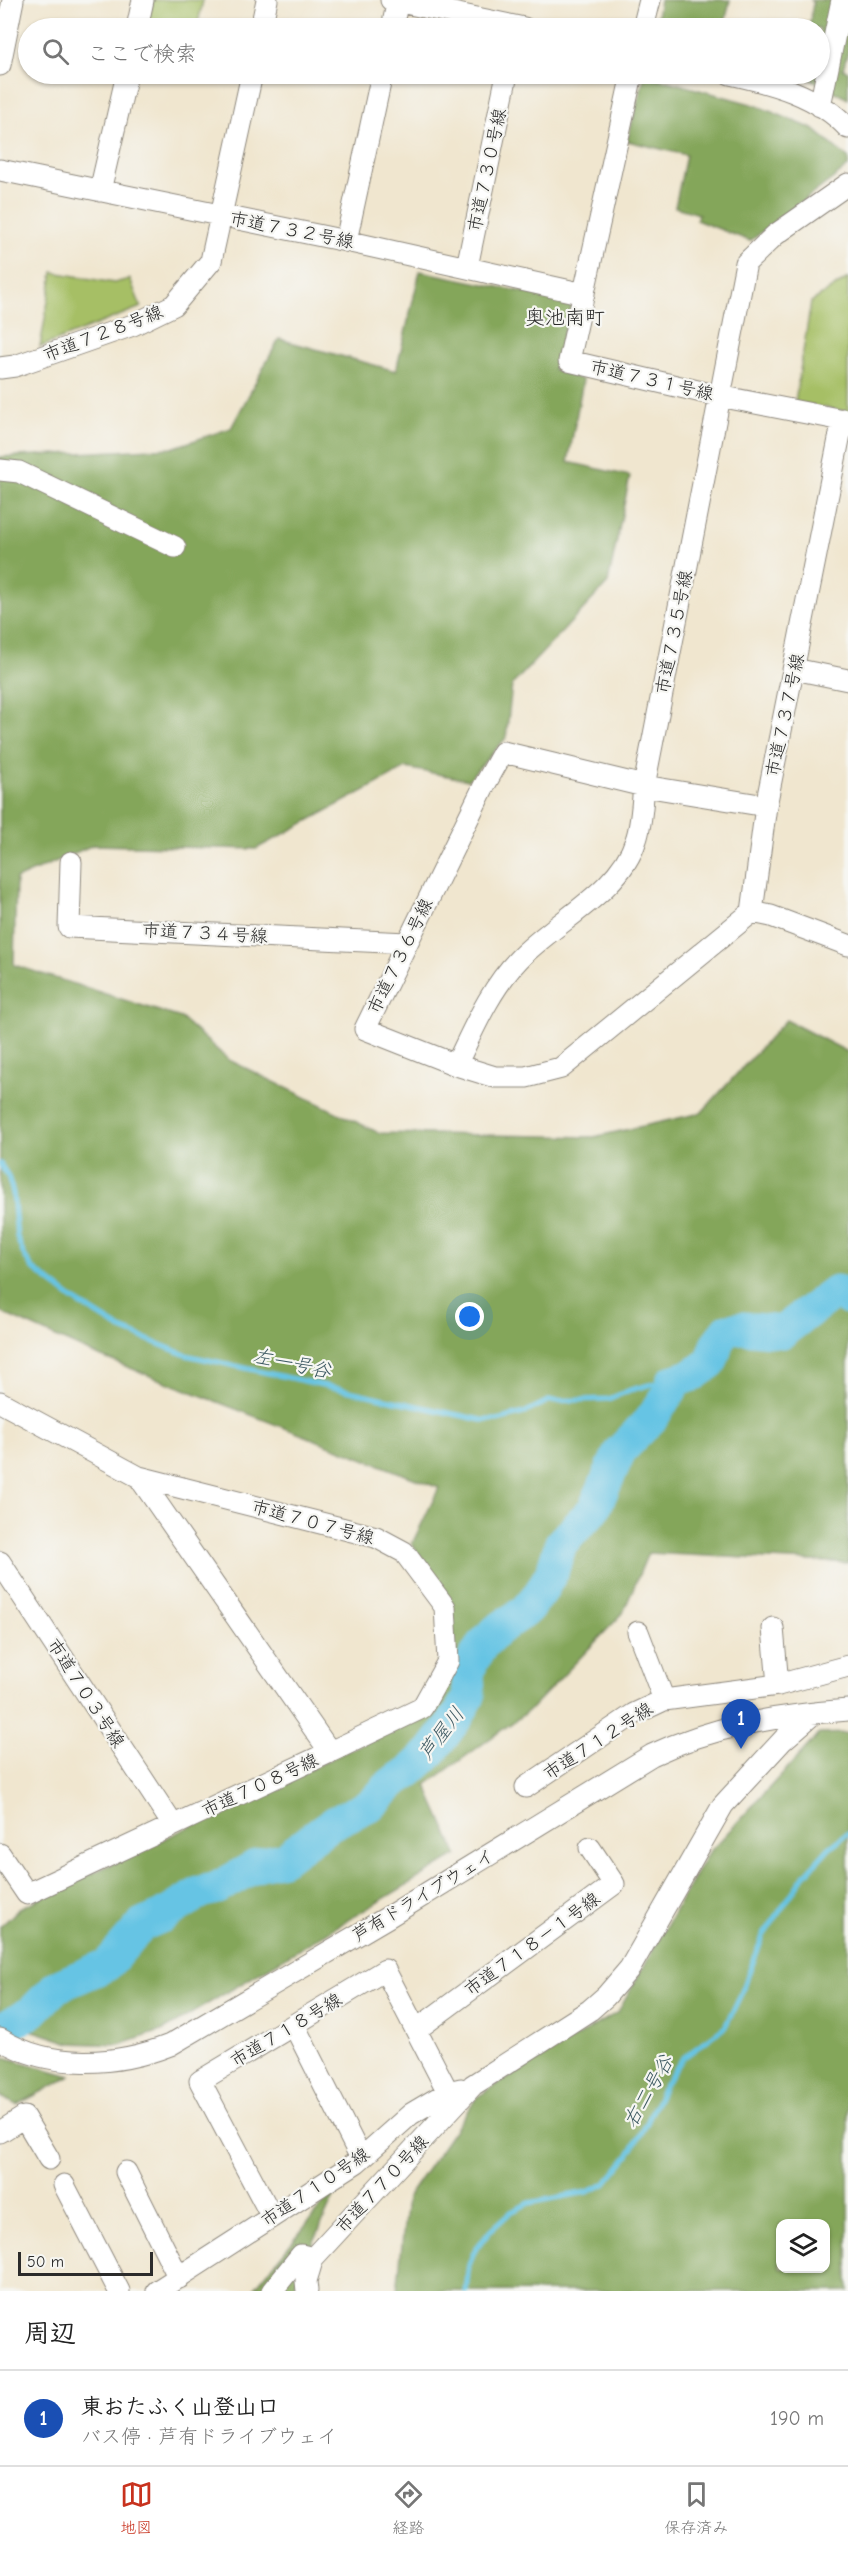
<!DOCTYPE html>
<html lang="ja">
<meta charset="utf-8">
<style>
body{margin:0;font-family:"Comic Neue","Klee One",sans-serif;background:#f6f6f6;color:#222}
.controls{position:absolute;right:18px;bottom:18px;display:grid;overflow:hidden;border-radius:12px;box-shadow:0 2px 4px #0004}
.controls button{width:54px;height:54px;display:grid;place-items:center;padding:0;border:0;border-bottom:2px solid #e0e0e0;background:#fff;color:#222;font:30px sans-serif}
.scale{position:absolute;left:18px;bottom:15px;width:135px;box-sizing:border-box;padding-left:6px;border:3px solid #2b2b2b;border-top:0;font-size:16px;line-height:21px;white-space:nowrap;color:#2b2b2b;-webkit-text-stroke:4px #f6f6f2;paint-order:stroke}
.you{position:absolute;left:470px;top:1317px;width:21px;height:21px;margin:-15px;border:4px solid #fff;border-radius:50%;background:#1a73e8;box-shadow:0 0 0 9px #1a73e833}
.badge{display:grid;place-items:center;width:39px;height:39px;border-radius:50%;background:#c8321e;color:#fff;font-size:20px;font-weight:700}
.pin{position:absolute;translate:-50% -50px;filter:drop-shadow(0 2px 3px #0008)}
.pin::after{content:'';position:absolute;top:32px;width:21px;height:18px;background:inherit;clip-path:polygon(0 0,100% 0,50% 100%)}
.list{margin:0;padding:0;list-style:none}
h2{display:flex;justify-content:space-between;align-items:center;height:78px;margin:0;padding:0 24px;font-size:26px}
h2 small{font-size:20px;font-weight:400;color:#767676}
.list li{display:grid;grid-template-columns:39px 1fr auto;gap:18px;align-items:center;box-sizing:border-box;height:96px;padding:0 24px;border-top:2px solid #e0e0e0}
.list b{display:block;font-size:22px;white-space:nowrap}
.list p{margin:0;font-size:20px;white-space:nowrap;color:#767676}
.list em{font-size:20px;font-style:normal;color:#767676}
.icon{flex:none;width:33px;height:33px;fill:none;stroke:currentColor;stroke-width:2;stroke-linecap:round;stroke-linejoin:round}
.map{position:relative;flex:none;width:848px;height:2291px;overflow:hidden}
.search{position:absolute;background:#fff;box-shadow:0 2px 4px #0004;left:18px;right:18px;top:18px;height:66px;display:flex;align-items:center;gap:15px;box-sizing:border-box;padding:0 21px;border-radius:33px;color:#767676;font-size:22px}
.sheet{height:174px;background:#fff}
nav{display:flex;justify-content:space-around;align-items:center;box-sizing:border-box;height:84px;border-top:2px solid #e0e0e0;background:#fff;font-size:16px;color:#767676}
nav a{display:grid;justify-items:center;gap:3px}
nav .on{color:#c8321e}
.map>svg:first-child{display:block}
.green{fill:#a6bf65;stroke:#687548;stroke-width:1.5}
.forest{fill:#84a65a;stroke:#586842;stroke-width:1.5;fill-rule:evenodd}
.lines{fill:none;stroke-linecap:round;stroke-linejoin:round}
.stream{stroke:#66c4e4;stroke-width:5}
.river{stroke:#66c4e4;stroke-width:33}
.minor-casing{stroke:#8e887d;stroke-width:23}
.minor{stroke:#fff;stroke-width:21}
.labels{text-anchor:middle;stroke-width:4.5;stroke-linejoin:round;paint-order:stroke}
.street-label{font-size:18px;fill:#2b2b2b;stroke:#f6f6f2}
.neighbourhood-label{font-size:20px;fill:#2b2b2b;stroke:#f6f6f2}
.water-label{font-size:20px;font-style:italic;fill:#3d5962;stroke:#f6f6f2}
</style>
<div class="map">
<svg width="848" height="2291" viewBox="0 0 848 2291">
<rect width="100%" height="100%" fill="#f6f6f2"/>
<filter id="ink" filterUnits="userSpaceOnUse"><feTurbulence type="fractalNoise" baseFrequency=".0167" numOctaves="2"/><feDisplacementMap in="SourceGraphic" scale="12" xChannelSelector="R" yChannelSelector="G"/><feConvolveMatrix kernelMatrix="1 2 1 2 8 2 1 2 1" color-interpolation-filters="sRGB"/></filter>
<filter id="wash" filterUnits="userSpaceOnUse"><feTurbulence type="fractalNoise" baseFrequency=".008" numOctaves="4" result="noise"/><feDisplacementMap in="SourceGraphic" scale="24" xChannelSelector="R" yChannelSelector="G"/><feGaussianBlur stdDeviation="1.35" result="paint"/><feColorMatrix in="noise" values="0 0 0 0 0 0 0 0 0 0 0 0 0 0 0 0 0 1.4 0 .05"/><feComposite in="paint" operator="in"/></filter>
<g filter="url(#wash)">
<rect width="100%" height="100%" fill="#f0e6cf"/>
<path class="green" d="M153,0h50l-6,28h-51z
M53,272l61,11 16,-4 11,28 -101,40z
M848,278v134l-53,-10 16,-100z"/>
<path class="forest" d="M660,0h70l-6,28h-69z
M811,0h37v51l-5,18 5,2v28l-47,-25h19v-46h-11l4,-25z
M645,75l110,30 58,24 35,29v9l-98,74 -54,-21 3,-6 -24,-7 11,-52 -59,-14z
M420,271l153,31 -20,67 30,11 -15,82 62,14 -22,107 -96,102 -6,53 -38,42 -62,-12 -150,81 -163,-4 -77,34 -2,86 167,53 48,42 150,73 215,4 107,-24 85,-93 62,32v511l-200,-10 -25,60 -92,96 -105,76 31,70 -293,175 -45,15 -49,-2 -48,-16 -22,-14v-86l20,-19 409,-196 24,-107 -41,-61 27,-56 -345,-134 -94,-42v-855l172,-9 59,-20 48,-89 117,32z
M848,1733v558h-451l10,-93 70,-101 141,-85 88,-156 113,-122zM780,2224h46v44h-46z
M0,2056l71,20 -54,29 -17,-8z
M339,2185l-47,106h-40z"/>
<g class="lines">
<path class="stream" d="M0,1164l8,12 5,17 4,44 6,16 9,15 42,32 47,29 65,26 295,65h16l27,-7 24,-12 61,-2 21,-9 34,-9 8,1
M466,2291l3,-27 5,-12 16,-21 21,-19 18,-9 58,-11 18,-8 23,-28 18,-31 19,-41 18,-26 42,-31 16,-33 22,-58 40,-59 26,-29 19,-15"/>
<path class="river" d="M0,2030l32,-18 24,-25 51,-22 35,-40 21,-9 38,-24 16,-4 42,-24 24,-5 48,-35 41,-20 20,-21 17,-11 22,-20 27,-36 11,-20 -1,-21 4,-13 10,-17 15,-15 27,-18 16,-19 12,-21 9,-29 33,-34 26,-58 32,-33 19,-28 1,-8 21,-7 18,-13 7,-20 9,-12 15,-2 40,4 54,-41 12,8"/>
</g>
</g>
<g filter="url(#ink)">
<g class="lines">
<g class="minor-casing">
<path id="minor" d="M391,0l133,28
M137,28l6,-28
M261,28l6,-28
M392,28l6,-28
M643,28l7,-28
M0,65l13,-65
M632,74l-63,287 150,35 129,25
M730,74c42,9 88,21 118,54
M820,106l22,-106
M0,170l346,71 238,53
M100,191l27,-117
M346,241l36,-167
M467,267l40,-193
M0,368l15,-2 118,-41 41,-20 37,-44 41,-187
M843,419l-77,387 -14,106 19,4 77,29
M0,470l19,2 156,75
M794,669l54,11
M71,862l-2,65 338,16
M752,912l-191,156 -35,9h-31l-39,-12 -91,-36 118,-241 20,-36 141,34 122,20
M456,1065c18,-37 34,-76 63,-106 36,-38 101,-67 117,-119 6,-17 6,-37 8,-54l102,-523 29,-28 73,-51
M0,1402l139,75 237,60 28,15 41,55 3,54 -26,47 -92,44
M0,1562l173,263
M773,1628l5,57
M638,1632l26,68
M526,1787l108,-73 30,-14 114,-15 70,-19
M0,1854l27,40 303,-142 -191,-275
M294,2025l67,133
M416,2030l198,-146 -24,-36
M0,2039c50,31 117,27 170,6l218,-128 264,-162c61,-29 129,-40 196,-45
M0,2132l24,-15 25,42
M126,2172l53,106
M64,2185l55,106
M272,2217l-72,-136 185,-111 63,122
M157,2291l200,-129 54,-48 37,-22 13,-3
M272,2291l29,-36 12,3
M307,2291l-1,-10 7,-23 160,-173 117,-75 16,-14 24,-28 93,-163 60,-65 31,-27"/>
</g>
<use href="#minor" class="minor"/>
</g>
</g>
<g class="labels">
<g class="street-label">
<text transform="translate(487 170) rotate(-78)" y="6">市道７３０号線</text>
<text transform="translate(292 230) rotate(11)" y="6">市道７３２号線</text>
<text transform="translate(103 333) rotate(-21)" y="6">市道７２８号線</text>
<text transform="translate(652 380) rotate(13)" y="6">市道７３１号線</text>
<text transform="translate(674 632) rotate(-79)" y="6">市道７３５号線</text>
<text transform="translate(785 715) rotate(-78)" y="6">市道７３７号線</text>
<text transform="translate(205 933) rotate(3)" y="6">市道７３４号線</text>
<text transform="translate(400 956) rotate(-64)" y="6">市道７３６号線</text>
<text transform="translate(313 1522) rotate(15)" y="6">市道７０７号線</text>
<text transform="translate(86 1693) rotate(57)" y="6">市道７０３号線</text>
<text transform="translate(598 1741) rotate(-33)" y="6">市道７１２号線</text>
<text transform="translate(260 1785) rotate(-25)" y="6">市道７０８号線</text>
<text transform="translate(423 1895) rotate(-31)" y="6">芦有ドライブウェイ</text>
<text transform="translate(532 1944) rotate(-36)" y="6">市道７１８－１号線</text>
<text transform="translate(286 2030) rotate(-31)" y="6">市道７１８号線</text>
<text transform="translate(382 2184) rotate(-47)" y="6">市道７７０号線</text>
<text transform="translate(315 2187) rotate(-34)" y="6">市道７１０号線</text>
</g>
<g class="neighbourhood-label">
<text x="565" y="324">奥池南町</text>
</g>
<g class="water-label">
<text transform="translate(292 1363) rotate(12)" y="7">左一号谷</text>
<text transform="translate(441 1733) rotate(-52)" y="7">芦屋川</text>
<text transform="translate(648 2091) rotate(-60)" y="7">右二号谷</text>
</g>
</g>
</svg>
<div class="controls">
<button><svg class="icon" aria-label="layers" viewBox="0 0 24 24"><path d="M12 4l9 5-9 5-9-5zM3 14l9 5 9-5"/></svg></button>
</div>
<div class="scale">50 m</div>
<div class="you"></div>
<div class="pin badge" style="left:741px;top:1749px;background:#1a4fb4">1</div>
<div class="search"><svg class="icon" aria-label="search" viewBox="0 0 24 24"><circle cx="10" cy="10" r="6"/><path d="M15 15l6 6"/></svg>ここで検索</div>
</div>
<section class="sheet">
<h2>周辺<small></small></h2>
<ul class="list">
<li><span class="badge" style="background:#1a4fb4">1</span><div><b>東おたふく山登山口</b><p>バス停 · 芦有ドライブウェイ</p></div><em>190 m</em></li>
</ul>
</section>
<nav>
<a class="on"><svg class="icon" aria-label="map" viewBox="0 0 24 24"><path d="M3 6l6-2 6 2 6-2v14l-6 2-6-2-6 2zM9 4v14M15 6v14"/></svg>地図</a>
<a><svg class="icon" aria-label="directions" viewBox="0 0 24 24"><path d="M12 3l9 9-9 9-9-9zM9 14v-3h6M13 9l2 2-2 2"/></svg>経路</a>
<a><svg class="icon" aria-label="saved" viewBox="0 0 24 24"><path d="M7 4h10v16l-5-4-5 4z"/></svg>保存済み</a>
</nav>
